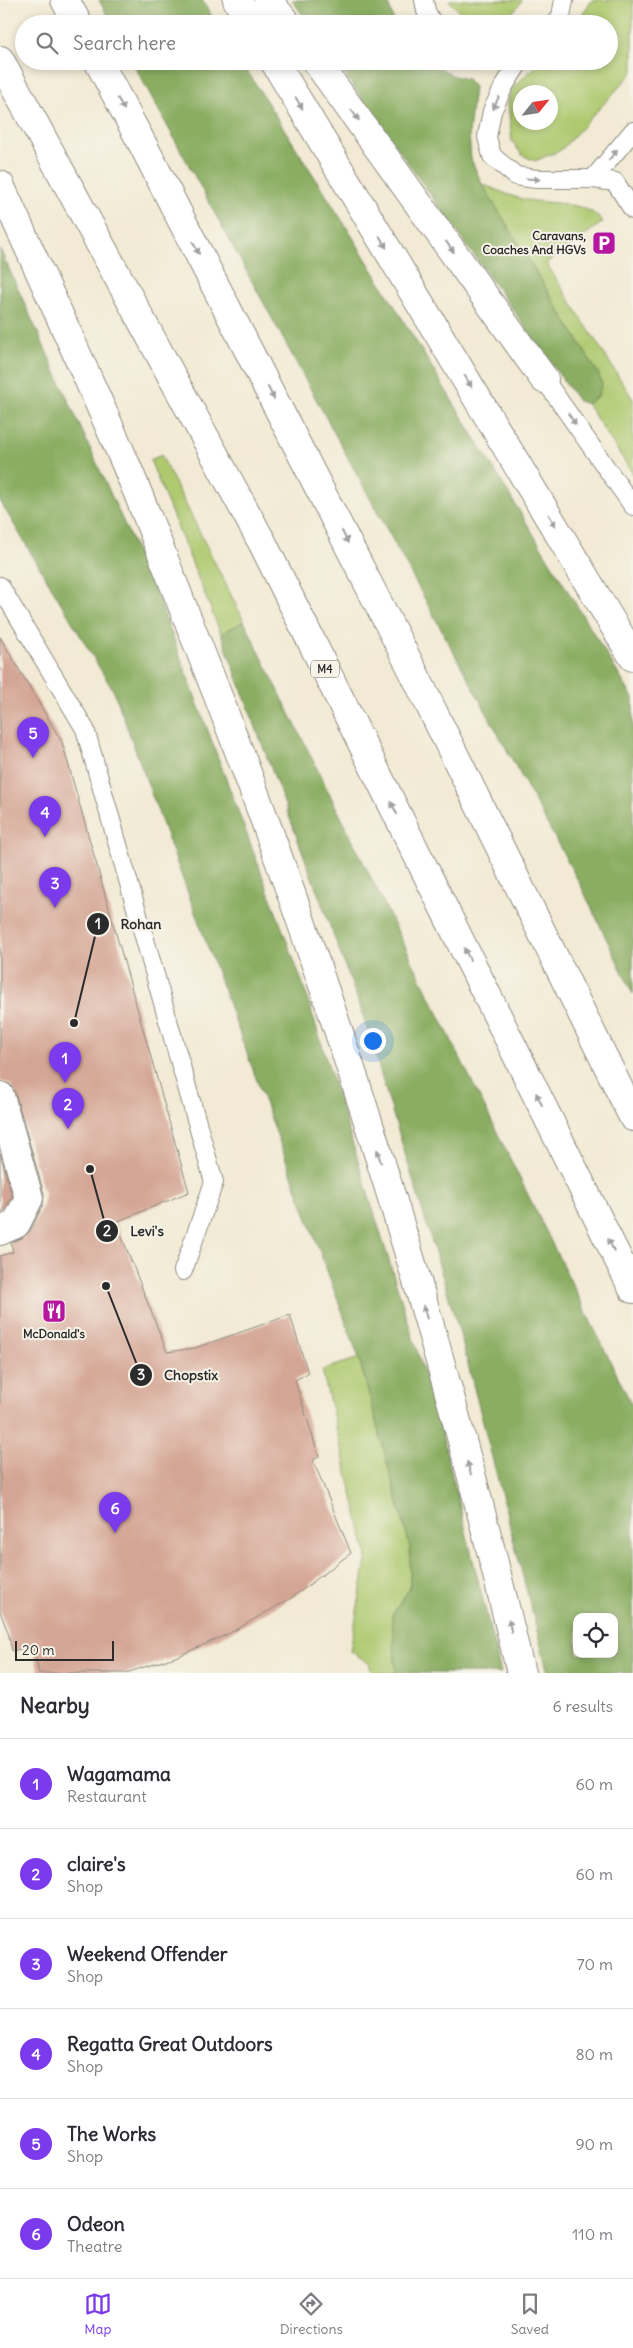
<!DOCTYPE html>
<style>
body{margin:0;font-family:Delius,sans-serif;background:#f7f7f7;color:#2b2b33}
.controls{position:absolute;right:15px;bottom:15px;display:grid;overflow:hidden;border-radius:10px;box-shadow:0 2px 8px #0003}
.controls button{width:45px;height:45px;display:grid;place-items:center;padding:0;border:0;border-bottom:1px solid #e1e1e2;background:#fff;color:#2b2b33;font:25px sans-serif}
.compass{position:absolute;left:513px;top:85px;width:45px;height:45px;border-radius:50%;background:#fff;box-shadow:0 2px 8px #0003;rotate:60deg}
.scale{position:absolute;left:15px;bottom:12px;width:99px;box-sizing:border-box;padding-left:5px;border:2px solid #2b2b2b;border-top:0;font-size:14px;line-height:18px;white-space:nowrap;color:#2b2b2b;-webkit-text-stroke:4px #f7f3e8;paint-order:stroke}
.you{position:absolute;left:372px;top:1040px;width:18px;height:18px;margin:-12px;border:4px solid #fff;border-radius:50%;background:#1a73e8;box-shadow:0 0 0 8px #1a73e833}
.badge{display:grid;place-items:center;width:32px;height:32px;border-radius:50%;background:#7c3aed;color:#fff;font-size:16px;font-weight:700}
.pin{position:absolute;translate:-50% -41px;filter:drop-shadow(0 1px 2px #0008)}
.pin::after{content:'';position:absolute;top:26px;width:18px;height:15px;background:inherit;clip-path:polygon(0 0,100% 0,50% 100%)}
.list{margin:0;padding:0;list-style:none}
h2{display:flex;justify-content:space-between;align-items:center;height:65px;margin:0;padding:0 20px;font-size:21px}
h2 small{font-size:16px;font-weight:400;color:#7c7c81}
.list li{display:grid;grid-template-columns:32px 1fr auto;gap:15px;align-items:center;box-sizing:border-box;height:90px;padding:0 20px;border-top:1px solid #e1e1e2}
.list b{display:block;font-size:19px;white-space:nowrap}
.list p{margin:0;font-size:16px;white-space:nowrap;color:#7c7c81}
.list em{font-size:16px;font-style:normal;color:#7c7c81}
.icon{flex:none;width:28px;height:28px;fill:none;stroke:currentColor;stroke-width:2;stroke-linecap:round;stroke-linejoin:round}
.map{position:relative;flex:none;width:633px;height:1673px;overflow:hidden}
.search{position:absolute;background:#fff;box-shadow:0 2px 8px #0003;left:15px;right:15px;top:15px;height:55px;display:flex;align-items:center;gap:12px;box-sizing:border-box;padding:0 18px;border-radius:28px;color:#7c7c81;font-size:19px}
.sheet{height:605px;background:#fff}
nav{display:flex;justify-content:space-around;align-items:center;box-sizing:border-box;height:70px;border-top:1px solid #e1e1e2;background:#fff;font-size:14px;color:#7c7c81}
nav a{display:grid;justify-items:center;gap:2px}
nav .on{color:#7c3aed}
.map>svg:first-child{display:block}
.green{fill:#aec96f;stroke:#6c7a4d;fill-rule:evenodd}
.forest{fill:#8aad62;stroke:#5a6c46;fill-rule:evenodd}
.building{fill:#d4a594}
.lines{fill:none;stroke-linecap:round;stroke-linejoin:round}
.lane-casing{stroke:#8e8a80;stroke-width:20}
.street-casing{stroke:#8e8a80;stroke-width:30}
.highway-casing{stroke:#8e8a80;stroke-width:30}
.lane{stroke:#fff;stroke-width:18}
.street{stroke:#fff;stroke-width:28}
.highway{stroke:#fff;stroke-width:28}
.oneway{fill:#a0a0a0}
.labels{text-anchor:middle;stroke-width:4;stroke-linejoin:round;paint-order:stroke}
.shield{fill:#f7f3e8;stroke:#686764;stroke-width:1}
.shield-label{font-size:11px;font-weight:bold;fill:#2b2b2b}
.poi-label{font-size:12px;font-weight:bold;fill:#2b2b2b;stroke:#f7f3e8;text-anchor:end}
.leader{fill:none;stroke:#2b2b2b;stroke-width:2}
.callout-dot{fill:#2b2b2b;stroke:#f7f3e8;stroke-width:2}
.mark-label{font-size:15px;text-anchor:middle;font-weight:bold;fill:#fff}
.callout-label{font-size:14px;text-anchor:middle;font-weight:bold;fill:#2b2b2b;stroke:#f7f3e8;stroke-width:4;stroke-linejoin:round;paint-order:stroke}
</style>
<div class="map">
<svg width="633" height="1673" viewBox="0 0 633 1673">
<rect width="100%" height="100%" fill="#f7f3e8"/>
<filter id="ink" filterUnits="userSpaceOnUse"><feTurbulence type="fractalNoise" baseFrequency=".02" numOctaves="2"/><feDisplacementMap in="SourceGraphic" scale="10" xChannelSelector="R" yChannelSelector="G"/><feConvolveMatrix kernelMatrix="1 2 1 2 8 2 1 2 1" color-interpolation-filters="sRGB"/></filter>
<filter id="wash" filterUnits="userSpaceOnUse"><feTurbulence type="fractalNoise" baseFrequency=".0096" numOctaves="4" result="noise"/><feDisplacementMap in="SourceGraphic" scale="20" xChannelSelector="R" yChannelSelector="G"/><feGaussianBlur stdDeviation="1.12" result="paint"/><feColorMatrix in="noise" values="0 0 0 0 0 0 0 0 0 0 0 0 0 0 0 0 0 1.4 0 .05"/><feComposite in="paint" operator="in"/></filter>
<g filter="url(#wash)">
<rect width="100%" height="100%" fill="#f2ead4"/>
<path class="green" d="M449,0h73c-17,31 -54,27 -73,0z
M592,0h41v72l-72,78 -26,11 -13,-6 -10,-14 -4,-37 2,-13 18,-18 16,-12h65v-37h-33zM520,92h30v30h-30z
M482,184c13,5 27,12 41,15 26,6 62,0 80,23l-57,41 87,136v75l-46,-70 11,-8v-23z
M161,455l83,166 -23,13 -71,-174z
M359,1358l51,189v41l-18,27 4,58h-24l-3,-10 -19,-12 17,-96 -45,-185z"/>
<path class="forest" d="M99,0h103l15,24h-105z
M292,0h95l8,24h-86z
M132,61h109l111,175 281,462v296l-51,-106z
M335,61h93l26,15 13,3 7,8 -5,47 2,25 11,25 116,189 4,11 -4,12 -11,8 -9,-3z
M0,249l160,354 143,381 135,434 63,255h-105l-4,-58 18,-27v-41l-51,-189 -245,-666 -114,-191z
M244,621l389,786v266h-85l-88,-339 -100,-328 -139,-372zM577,1617h37v37h-37z"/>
<g id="blocks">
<path class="building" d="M0,637l62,105 127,450 -73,30 51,130 28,-4 95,-33 18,58 -13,7 24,77 -6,3 38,93 -58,44 -63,36 -49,22 -55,18h-87l-6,-27 -21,5 -4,-19 -8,-20v-356l13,-4 -2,-9 11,-5 8,-7 13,-26 1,-11 -29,-102 -5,-8 -10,-3z
M0,1153l12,43 -10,17 -2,-6z"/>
</g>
</g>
<g filter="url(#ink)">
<use href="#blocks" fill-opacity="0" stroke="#8e8a80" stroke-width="1"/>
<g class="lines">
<g class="lane-casing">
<path id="lane" d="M424,0l2,11 7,13
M556,24l5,-8 3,-16
M520,61l-16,25 -12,25 -5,26 5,19 24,20 20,3h57l22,3 18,28
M593,179l40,-48
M544,379l89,127
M0,586l85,143 129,453 -31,89"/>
</g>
<g class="street-casing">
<path id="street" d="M0,1096l29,102 -13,26 -16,7"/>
</g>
<g class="highway-casing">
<path id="highway" d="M65,0l13,24
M237,0l14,24
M268,0l19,24
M0,60l263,484 370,745
M98,61l45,84 269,524 221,448
M274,61l359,596
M316,61l228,318
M0,185c42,92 84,183 124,275 24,56 45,113 68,170 135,339 245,688 329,1043"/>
</g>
<use href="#lane" class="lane"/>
<use href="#street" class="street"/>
<use href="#highway" class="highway"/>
</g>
<defs><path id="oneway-solid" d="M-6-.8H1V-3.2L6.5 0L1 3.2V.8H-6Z" transform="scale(1.25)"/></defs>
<g class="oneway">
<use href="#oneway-solid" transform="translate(299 103) rotate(59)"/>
<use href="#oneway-solid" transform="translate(496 103) rotate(114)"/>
<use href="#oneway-solid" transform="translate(121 104) rotate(61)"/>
<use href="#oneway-solid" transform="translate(355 115) rotate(54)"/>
<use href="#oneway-solid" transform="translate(613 155) rotate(-50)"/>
<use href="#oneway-solid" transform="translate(533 179) rotate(6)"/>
<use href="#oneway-solid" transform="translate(383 242) rotate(59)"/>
<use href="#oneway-solid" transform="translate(450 247) rotate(54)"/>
<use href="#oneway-solid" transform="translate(196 248) rotate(63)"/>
<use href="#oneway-solid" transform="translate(468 381) rotate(59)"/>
<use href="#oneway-solid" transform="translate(271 393) rotate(63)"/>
<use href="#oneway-solid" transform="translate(572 419) rotate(55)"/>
<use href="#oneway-solid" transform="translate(552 520) rotate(59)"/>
<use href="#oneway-solid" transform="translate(345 537) rotate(63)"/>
<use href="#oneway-solid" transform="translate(394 808) rotate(-116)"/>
<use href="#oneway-solid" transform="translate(467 954) rotate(-116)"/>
<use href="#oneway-solid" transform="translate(539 1099) rotate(-116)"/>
<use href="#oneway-solid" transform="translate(379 1156) rotate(-106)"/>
<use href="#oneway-solid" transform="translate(611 1245) rotate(-116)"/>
<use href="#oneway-solid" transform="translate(425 1312) rotate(-106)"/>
<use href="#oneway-solid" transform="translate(469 1468) rotate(-106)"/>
<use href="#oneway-solid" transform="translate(510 1626) rotate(-103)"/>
</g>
</g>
<defs>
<g id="parking-square" transform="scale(1.25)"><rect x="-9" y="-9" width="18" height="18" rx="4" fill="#b5179e" stroke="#f7f3e8"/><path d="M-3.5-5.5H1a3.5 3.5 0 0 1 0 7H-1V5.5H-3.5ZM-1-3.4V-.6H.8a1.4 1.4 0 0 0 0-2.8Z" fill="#fff"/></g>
<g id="restaurant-square" transform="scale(1.25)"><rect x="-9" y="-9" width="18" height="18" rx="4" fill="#b5179e" stroke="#f7f3e8"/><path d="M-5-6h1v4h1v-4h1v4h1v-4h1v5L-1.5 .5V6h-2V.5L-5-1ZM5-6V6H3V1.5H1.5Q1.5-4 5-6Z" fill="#fff"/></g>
</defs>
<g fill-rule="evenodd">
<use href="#parking-square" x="604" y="243"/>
<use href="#restaurant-square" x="54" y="1311"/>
</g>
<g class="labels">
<rect class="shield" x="311" y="660.5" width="28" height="17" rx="4"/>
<g class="shield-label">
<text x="325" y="673">M4</text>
</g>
<g class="poi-label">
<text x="586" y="240">Caravans,<tspan x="586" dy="14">Coaches And HGVs</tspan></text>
<text x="54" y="1338" text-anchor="middle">McDonald's</text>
</g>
</g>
<path class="leader" d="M74 1023L98 924M90 1169L107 1231M106 1286L141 1375"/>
<g class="callout-dot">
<circle cx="74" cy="1023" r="5"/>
<circle cx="90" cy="1169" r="5"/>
<circle cx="106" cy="1286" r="5"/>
<circle cx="98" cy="924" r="12"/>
<circle cx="107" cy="1231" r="12"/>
<circle cx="141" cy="1375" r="12"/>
</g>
<g class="mark-label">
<text x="98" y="929">1</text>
<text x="107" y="1236">2</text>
<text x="141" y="1380">3</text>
</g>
<g class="callout-label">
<text x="141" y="929">Rohan</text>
<text x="147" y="1236">Levi's</text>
<text x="191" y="1380">Chopstix</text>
</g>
</svg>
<div class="controls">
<button><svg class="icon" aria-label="locate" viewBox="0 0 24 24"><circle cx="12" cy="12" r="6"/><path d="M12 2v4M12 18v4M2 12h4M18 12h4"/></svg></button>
</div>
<svg class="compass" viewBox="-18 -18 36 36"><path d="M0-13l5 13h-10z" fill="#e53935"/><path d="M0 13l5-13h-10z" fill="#7c7c81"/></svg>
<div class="scale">20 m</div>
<div class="you"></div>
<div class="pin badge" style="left:65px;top:1083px">1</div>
<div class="pin badge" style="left:68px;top:1129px">2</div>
<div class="pin badge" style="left:55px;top:908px">3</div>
<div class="pin badge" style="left:45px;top:837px">4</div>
<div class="pin badge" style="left:33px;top:758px">5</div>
<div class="pin badge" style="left:115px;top:1533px">6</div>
<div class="search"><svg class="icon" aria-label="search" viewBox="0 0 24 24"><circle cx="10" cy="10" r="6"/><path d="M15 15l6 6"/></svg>Search here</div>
</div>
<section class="sheet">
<h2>Nearby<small>6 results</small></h2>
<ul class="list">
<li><span class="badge">1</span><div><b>Wagamama</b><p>Restaurant</p></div><em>60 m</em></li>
<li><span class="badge">2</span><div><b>claire's</b><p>Shop</p></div><em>60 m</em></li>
<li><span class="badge">3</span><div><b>Weekend Offender</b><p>Shop</p></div><em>70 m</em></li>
<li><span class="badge">4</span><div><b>Regatta Great Outdoors</b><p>Shop</p></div><em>80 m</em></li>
<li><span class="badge">5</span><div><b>The Works</b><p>Shop</p></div><em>90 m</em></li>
<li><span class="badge">6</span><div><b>Odeon</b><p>Theatre</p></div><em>110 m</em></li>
</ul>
</section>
<nav>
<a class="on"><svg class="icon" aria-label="map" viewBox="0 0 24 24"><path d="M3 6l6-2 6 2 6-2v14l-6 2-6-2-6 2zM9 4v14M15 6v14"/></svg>Map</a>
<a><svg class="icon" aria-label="directions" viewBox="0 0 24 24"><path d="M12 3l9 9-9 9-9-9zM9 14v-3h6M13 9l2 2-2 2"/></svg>Directions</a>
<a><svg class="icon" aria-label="saved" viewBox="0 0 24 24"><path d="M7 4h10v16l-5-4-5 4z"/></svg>Saved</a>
</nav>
